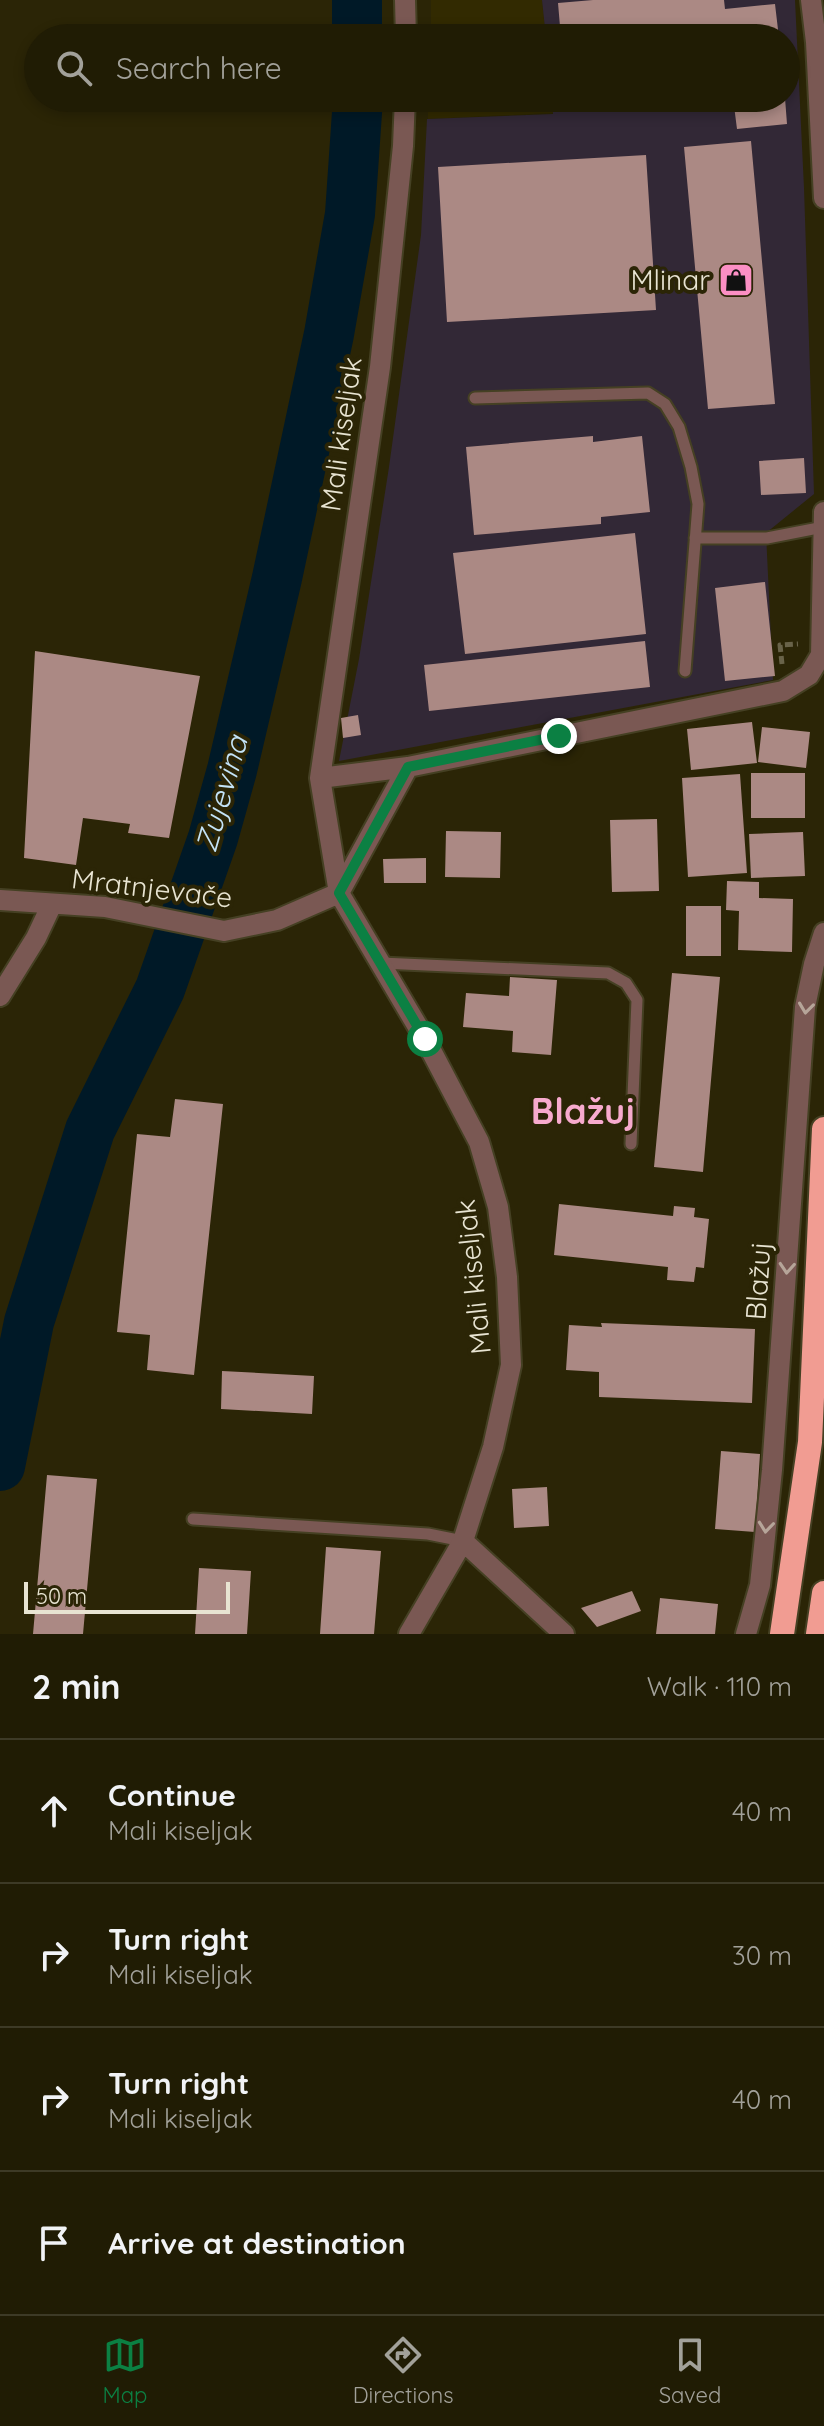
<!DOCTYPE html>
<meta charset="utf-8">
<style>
body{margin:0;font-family:Quicksand,sans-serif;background:#28250e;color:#f1f3f6}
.scale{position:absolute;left:24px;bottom:20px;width:206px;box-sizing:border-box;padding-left:8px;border:4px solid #e8e4d2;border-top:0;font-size:22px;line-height:28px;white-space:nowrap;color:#e8e4d2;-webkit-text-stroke:6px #2b2506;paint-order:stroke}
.stop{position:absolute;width:24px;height:24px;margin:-18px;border:6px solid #0b8043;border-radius:50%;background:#fff}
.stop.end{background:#0b8043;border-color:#fff;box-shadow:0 2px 8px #0008}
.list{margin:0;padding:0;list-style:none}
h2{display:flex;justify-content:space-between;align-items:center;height:104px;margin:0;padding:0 32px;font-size:34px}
h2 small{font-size:26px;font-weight:400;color:#a2a19a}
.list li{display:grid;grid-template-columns:52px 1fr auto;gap:24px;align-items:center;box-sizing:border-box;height:144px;padding:0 32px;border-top:2px solid #3d3a26}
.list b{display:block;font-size:30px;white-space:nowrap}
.list p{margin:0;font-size:26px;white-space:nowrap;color:#a2a19a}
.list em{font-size:26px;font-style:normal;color:#a2a19a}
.icon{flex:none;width:44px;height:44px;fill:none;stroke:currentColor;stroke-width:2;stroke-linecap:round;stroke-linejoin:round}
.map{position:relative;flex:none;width:824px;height:1634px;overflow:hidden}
.search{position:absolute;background:#201c04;box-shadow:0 4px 12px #0003;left:24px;right:24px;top:24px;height:88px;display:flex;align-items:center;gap:20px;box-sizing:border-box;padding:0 28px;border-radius:44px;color:#a2a19a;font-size:30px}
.sheet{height:680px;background:#201c04}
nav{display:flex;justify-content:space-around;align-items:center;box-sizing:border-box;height:112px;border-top:2px solid #3d3a26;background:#201c04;font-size:22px;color:#a2a19a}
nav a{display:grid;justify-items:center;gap:4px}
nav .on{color:#0b8043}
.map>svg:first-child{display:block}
.built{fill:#322a01}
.industrial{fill:#322836}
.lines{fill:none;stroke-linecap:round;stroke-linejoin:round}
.river{stroke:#001927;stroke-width:50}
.building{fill:#ab8984}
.lane-casing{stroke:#454023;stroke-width:15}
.street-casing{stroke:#454023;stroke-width:24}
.highway-casing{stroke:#454023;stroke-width:28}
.path{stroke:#696349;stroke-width:5;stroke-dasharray:8 4;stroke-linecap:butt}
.lane{stroke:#7a5853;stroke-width:11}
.street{stroke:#7a5853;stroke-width:20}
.highway{stroke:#f19c92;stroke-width:24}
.oneway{stroke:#b6a599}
.route{stroke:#0b8043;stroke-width:10}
.labels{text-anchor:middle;stroke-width:8;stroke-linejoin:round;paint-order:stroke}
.poi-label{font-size:28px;fill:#e8e4d2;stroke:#2b2506;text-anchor:end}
.street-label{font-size:28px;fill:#e8e4d2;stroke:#2b2506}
.water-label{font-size:30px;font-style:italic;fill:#c4e4f8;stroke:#2b2506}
.district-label{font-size:36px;font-weight:bold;fill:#f7aace;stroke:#2b2506}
</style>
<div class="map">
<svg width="824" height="1634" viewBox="0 0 824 1634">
<rect width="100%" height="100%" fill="#2b2506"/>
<path class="built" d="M431,0h111l4,38h-115z
M428,98h124l1,15 -125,6z"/>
<path class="industrial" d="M542,0h253l9,188 10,306 -48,39 7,147 -434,81 20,-102 30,-192 32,-232 6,-116 126,-5 -1,-16h234v-60h-240z"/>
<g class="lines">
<path class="river" d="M357,0v38
M0,1466l29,-144 61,-192 70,-141 53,-151 19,-68 45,-192 52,-244 21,-120 8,-116"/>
</g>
<path class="building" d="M593,0h131l1,9 50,-5 4,34h-218l-3,-35z
M567,98h88v2l-87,8z
M733,98h52l2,26 -50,5z
M751,141l24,263 -67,5 -24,-262z
M646,155l10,155 -209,12 -9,-155z
M593,436v6l49,-6 8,76 -49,5v7l-127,11 -8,-88z
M804,458l2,35 -45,2 -2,-34z
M635,533l11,101 -181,20 -12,-101z
M765,582l10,94 -50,5 -10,-93z
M645,641l5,46 -221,24 -5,-46z
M35,651l165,25 -31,162 -41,-5 2,-9 -47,-6 -7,47 -52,-7z
M358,715l3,20 -18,3 -2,-20z
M752,722l5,41 -66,7 -4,-41z
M762,727l48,5 -4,36 -48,-6z
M751,773h54v45h-54z
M740,774l7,99 -59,4 -6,-99z
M657,819l2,72 -47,1 -2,-72z
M446,831l55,1 -1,46 -55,-1z
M803,832l2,44 -54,2 -2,-44z
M426,858v25h-42l-1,-24z
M727,881l32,1v16l34,1 -1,53 -54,-2 1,-39 -13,-1z
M686,906h35v50h-35z
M672,973l48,4 -17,195 -49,-5z
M510,977l47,3 -6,75 -39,-3 1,-21 -50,-4 3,-34 43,3z
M175,1099l48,5 -29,271 -47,-5 3,-35 -33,-3 20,-198 33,3z
M559,1204l114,12 1,-10 21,2 -1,9 15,2 -5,49 -8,-1 -2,15 -27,-2 1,-13 -114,-12z
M601,1323l154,6 -3,74 -153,-6v-25l-33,-2 3,-45 33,2z
M222,1371l92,5 -2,38 -91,-5z
M721,1451l39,3 -5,78 -40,-3z
M47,1475l50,4 -14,155h-50z
M547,1487l2,39 -35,2 -2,-39z
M326,1547l55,4 -7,83h-54z
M199,1568l52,3 -4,63h-52z
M632,1591l9,20 -44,16 -16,-19z
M660,1598l58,6 -3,30h-59z"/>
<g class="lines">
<g class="lane-casing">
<path id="lane" d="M475,398l173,-5 17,11 14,23 12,40 7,37 -13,167
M695,538h72l57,-11
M381,963l227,10 18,10 11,17 -6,144
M193,1519l235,15 35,7"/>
</g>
<g class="street-casing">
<path id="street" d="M405,0l1,38
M811,0l5,42 8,156
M405,98l-2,48 -23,221 -60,411 19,115 86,146 54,103 19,65 9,70 4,88 -18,82 -30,94 -54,93
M320,778l88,-11 375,-76 26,-16 12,-20 3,-143
M0,900l105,7 119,24 53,-11 62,-27 69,-126
M0,996l36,-58 16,-34
M463,1541l101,93
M746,1634l14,-49 12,-115 33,-463 9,-43 10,-31"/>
</g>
<g class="highway-casing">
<path id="highway" d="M782,1634l28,-192 14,-313
M818,1634l6,-41"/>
</g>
<path class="path" d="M782,664l-2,-19 18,-1"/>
<use href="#lane" class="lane"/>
<use href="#street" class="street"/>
<use href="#highway" class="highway"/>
</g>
<defs><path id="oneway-chevron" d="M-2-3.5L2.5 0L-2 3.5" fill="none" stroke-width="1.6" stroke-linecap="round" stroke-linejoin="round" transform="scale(2)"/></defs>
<g class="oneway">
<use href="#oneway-chevron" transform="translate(806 1008) rotate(97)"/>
<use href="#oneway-chevron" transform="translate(787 1268) rotate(94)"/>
<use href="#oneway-chevron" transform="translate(766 1527) rotate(96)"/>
</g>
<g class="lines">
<path class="route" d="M425,1039l-86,-146 69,-126 151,-31"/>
</g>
<defs>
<g id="shop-square" transform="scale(1.8)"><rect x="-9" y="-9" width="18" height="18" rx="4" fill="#fb8fc4" stroke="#2b2506"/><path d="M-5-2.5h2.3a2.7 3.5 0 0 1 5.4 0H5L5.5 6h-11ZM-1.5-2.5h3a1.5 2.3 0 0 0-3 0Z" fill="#111"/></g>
</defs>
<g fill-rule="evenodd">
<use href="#shop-square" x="736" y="280"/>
</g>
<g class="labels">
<g class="poi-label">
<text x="710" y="290">Mlinar</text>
</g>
<g class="street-label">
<text transform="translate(341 434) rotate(-82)" y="10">Mali kiseljak</text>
<text transform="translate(152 888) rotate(7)" y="10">Mratnjevače</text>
<text transform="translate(473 1277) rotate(-96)" y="10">Mali kiseljak</text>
<text transform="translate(758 1281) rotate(-86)" y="10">Blažuj</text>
</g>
<g class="water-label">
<text transform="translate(222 794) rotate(-74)" y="10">Zujevina</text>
</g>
<g class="district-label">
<text x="583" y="1124">Blažuj</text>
</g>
</g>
</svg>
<div class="scale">50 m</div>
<div class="stop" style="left:425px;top:1039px"></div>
<div class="stop end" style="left:559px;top:736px"></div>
<div class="search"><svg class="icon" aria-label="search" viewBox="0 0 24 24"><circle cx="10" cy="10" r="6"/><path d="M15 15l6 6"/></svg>Search here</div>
</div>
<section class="sheet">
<h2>2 min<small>Walk · 110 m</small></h2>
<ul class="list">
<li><svg class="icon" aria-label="ahead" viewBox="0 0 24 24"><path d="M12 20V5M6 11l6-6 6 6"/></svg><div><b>Continue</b><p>Mali kiseljak</p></div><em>40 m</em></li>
<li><svg class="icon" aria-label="right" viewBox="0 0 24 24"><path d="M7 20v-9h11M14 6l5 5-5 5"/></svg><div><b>Turn right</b><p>Mali kiseljak</p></div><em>30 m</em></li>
<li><svg class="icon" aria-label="right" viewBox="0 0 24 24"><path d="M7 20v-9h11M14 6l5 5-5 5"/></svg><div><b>Turn right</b><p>Mali kiseljak</p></div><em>40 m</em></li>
<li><svg class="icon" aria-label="arrive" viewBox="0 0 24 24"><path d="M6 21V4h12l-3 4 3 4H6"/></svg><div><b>Arrive at destination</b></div></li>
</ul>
</section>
<nav>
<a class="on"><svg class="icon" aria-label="map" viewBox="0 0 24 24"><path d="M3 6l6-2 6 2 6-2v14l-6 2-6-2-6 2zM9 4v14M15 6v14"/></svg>Map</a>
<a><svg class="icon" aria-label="directions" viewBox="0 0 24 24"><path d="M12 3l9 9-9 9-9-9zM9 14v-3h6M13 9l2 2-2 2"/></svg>Directions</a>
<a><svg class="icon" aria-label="saved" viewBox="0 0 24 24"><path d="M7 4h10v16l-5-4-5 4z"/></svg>Saved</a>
</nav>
